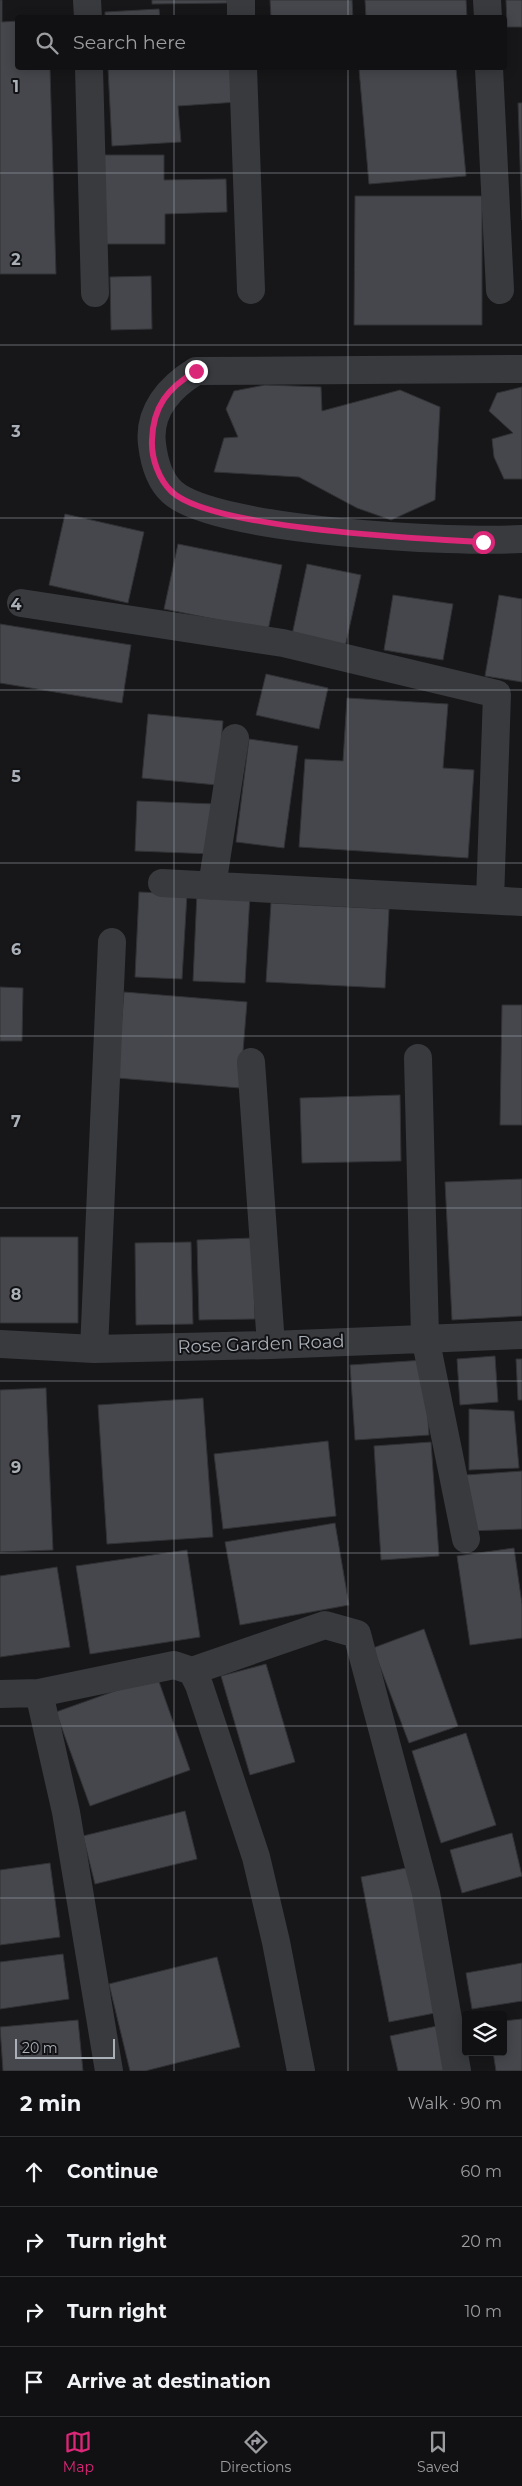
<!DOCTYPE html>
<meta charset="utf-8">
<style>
body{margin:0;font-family:Montserrat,sans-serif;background:#1e1f21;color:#f1f3f6}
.controls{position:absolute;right:15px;bottom:15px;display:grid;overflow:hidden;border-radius:5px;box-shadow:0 2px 12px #0003}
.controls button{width:45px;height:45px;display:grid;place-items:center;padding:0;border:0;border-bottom:1px solid #303133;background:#111113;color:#f1f3f6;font:25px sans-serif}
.scale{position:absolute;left:15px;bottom:12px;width:100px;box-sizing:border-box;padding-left:5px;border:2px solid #aab0b8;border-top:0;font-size:14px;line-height:18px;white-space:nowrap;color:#aab0b8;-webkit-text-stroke:4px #121214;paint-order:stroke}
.stop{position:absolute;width:15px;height:15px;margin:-11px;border:4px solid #db2777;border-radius:50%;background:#fff}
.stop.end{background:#db2777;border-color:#fff;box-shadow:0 1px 5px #0008}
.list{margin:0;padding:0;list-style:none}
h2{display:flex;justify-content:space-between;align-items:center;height:65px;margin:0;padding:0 20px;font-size:21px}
h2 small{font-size:16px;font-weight:400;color:#9c9da0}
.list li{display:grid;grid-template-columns:32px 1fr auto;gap:15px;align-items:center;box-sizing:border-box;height:70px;padding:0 20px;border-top:1px solid #303133}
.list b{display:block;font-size:19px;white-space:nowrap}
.list em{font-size:16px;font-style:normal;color:#9c9da0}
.icon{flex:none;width:28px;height:28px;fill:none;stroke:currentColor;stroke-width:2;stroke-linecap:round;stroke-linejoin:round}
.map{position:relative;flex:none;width:522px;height:2071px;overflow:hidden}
.search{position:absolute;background:#111113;box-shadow:0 2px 12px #0003;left:15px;right:15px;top:15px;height:55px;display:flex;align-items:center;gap:12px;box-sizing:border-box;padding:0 18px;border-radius:5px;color:#9c9da0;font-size:19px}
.sheet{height:345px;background:#111113}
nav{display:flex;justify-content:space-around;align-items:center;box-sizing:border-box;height:70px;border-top:1px solid #303133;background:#111113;font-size:14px;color:#9c9da0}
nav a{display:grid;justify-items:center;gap:2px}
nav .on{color:#db2777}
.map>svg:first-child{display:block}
.building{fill:#46474c;stroke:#313235}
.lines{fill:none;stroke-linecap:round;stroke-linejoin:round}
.minor{stroke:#383a3e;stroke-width:28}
.route{stroke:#db2777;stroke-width:6}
.grid{fill:none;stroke:#aab0b8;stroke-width:1;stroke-opacity:0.55}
.labels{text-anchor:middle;stroke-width:4;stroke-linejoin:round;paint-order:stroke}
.street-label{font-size:18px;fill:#aab0b8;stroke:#121214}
.grid-label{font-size:16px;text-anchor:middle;font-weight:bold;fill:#aab0b8;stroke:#121214;stroke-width:4;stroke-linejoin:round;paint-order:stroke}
</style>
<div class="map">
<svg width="522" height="2071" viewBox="0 0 522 2071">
<rect width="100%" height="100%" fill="#171719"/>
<path class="building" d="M0,0h2v22l16,-1v47h32l6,206h-56z
M152,0h75v3l-75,1z
M270,0h82l1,18h-82z
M365,0h101l1,18h-101z
M506,0h16v27h-15z
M159,9l1,9h-55v-6z
M108,68h128l2,34 -60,4 3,36 -69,4z
M370,68h86l10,108 -97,8 -10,-115z
M518,103h4v117z
M101,155h63v25l62,-1 1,33 -62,2v30h-62z
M355,196h127v129h-128z
M151,276l1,53 -41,1 -1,-53z
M265,385l56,2 1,24 78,-21 40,17 -5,93 -44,20 -34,-12 -58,-31 -85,-5 10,-34 14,-1 -12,-28 8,-18z
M522,387v92h-18l-10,-22 -2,-18 21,-6 -24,-22 8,-18z
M65,514l79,18 -16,71 -79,-18z
M178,544l104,21 -14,65 -104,-21z
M307,564l54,11 -16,72 -53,-12z
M393,595l60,9 -10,56 -59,-10z
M499,595l23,4v83l-37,-6z
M0,624l131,21 -9,58 -122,-20z
M266,674l62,14 -9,41 -63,-14z
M347,698l101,6 -5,64 31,2 -6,88 -169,-11 6,-88 38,2z
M148,714l75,7 -6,64 -75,-7z
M249,739l49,7 -14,102 -48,-6z
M137,801l78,3 -2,50 -78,-3z
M139,892l48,2 -5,85 -47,-2z
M197,892l53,2 -5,89 -52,-2z
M271,903l118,6 -4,79 -119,-6z
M0,987l23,1 -1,53h-22z
M124,992l123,10 -7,86 -123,-10z
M502,1005h20v120h-22z
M400,1095l1,66 -99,2 -2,-65z
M522,1179v137l-70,4 -7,-138z
M0,1237h78v86h-78z
M253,1238l2,81 -56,1 -2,-80z
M191,1242l2,82 -57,1 -1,-82z
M495,1356l3,46 -38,3 -3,-46z
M516,1359h6v41h-4z
M424,1360l5,75 -74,5 -5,-75z
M46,1388l7,162 -53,2v-162z
M203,1398l10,139 -106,7 -9,-139z
M469,1409l45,2 5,57 -50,2z
M328,1441l8,75 -113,13 -9,-75z
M431,1442l8,114 -58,4 -7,-114z
M522,1471v58l-52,2 -4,-56z
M335,1523l14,82 -109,20 -15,-83z
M514,1548l8,56v34l-52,7 -13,-89z
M187,1550l13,87 -110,17 -14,-88z
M57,1567l13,80 -70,10v-81z
M424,1629l34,97 -49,17 -36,-95z
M266,1664l29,98 -45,13 -29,-99z
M157,1676l33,94 -100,36 -34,-94z
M466,1733l30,92 -55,18 -29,-92z
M185,1811l12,48 -102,25 -12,-48z
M512,1833l10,43 -60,17 -12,-43z
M50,1863l10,74 -60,8v-75z
M411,1867l29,145 -51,10 -28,-145z
M63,1954l6,45 -69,10v-47z
M217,1957l23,90 -95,24h-15l-21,-87z
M522,1963v38l-50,8 -6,-36z
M522,2019v52h-26l-3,-19h10v-31z
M78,2020l5,51h-80l-3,-44z
M437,2026l11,45h-50l-8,-35z"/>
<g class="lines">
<path class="minor" d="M87,0l1,18
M241,0v18
M487,0l1,18
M89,68l6,225
M243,68l8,222
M489,68l11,222
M522,369l-326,2c-26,16 -48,40 -44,73 2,17 7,36 20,48 44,40 286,51 350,47
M21,603l262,40 214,51 -7,206
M162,883l360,19
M212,886l23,-148
M418,1058l7,279 41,202
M251,1062l20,283
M0,1344l94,5 177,-4 251,-10
M94,1349l18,-407
M192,1671l133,-46 32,9 69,259 31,178
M39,1693l27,119 43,259
M0,1694l39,-1 135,-28 18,6 7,14 57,172 20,85 25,129"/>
</g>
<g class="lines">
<path class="route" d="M196,371c-28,17 -43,35 -44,69 -1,18 7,40 20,52 41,37 250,47 311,50"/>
</g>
<path class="grid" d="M174,0v18M348,0v18M174,68v2003M348,68v2003M0,173h522M0,345h522M0,518h522M0,690h522M0,863h522M0,1036h522M0,1208h522M0,1381h522M0,1553h522M0,1726h522M0,1898h522"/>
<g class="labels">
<g class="street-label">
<text transform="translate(261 1344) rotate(-2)" y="6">Rose Garden Road</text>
</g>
</g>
<g class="grid-label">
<text x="16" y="92">1</text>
<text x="16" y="265">2</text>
<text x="16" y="437">3</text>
<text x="16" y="610">4</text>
<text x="16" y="782">5</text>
<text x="16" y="955">6</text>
<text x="16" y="1127">7</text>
<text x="16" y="1300">8</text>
<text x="16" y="1473">9</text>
</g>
</svg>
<div class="controls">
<button><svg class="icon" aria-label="layers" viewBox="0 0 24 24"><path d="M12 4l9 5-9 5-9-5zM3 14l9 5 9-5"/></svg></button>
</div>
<div class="scale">20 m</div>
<div class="stop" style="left:483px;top:542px"></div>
<div class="stop end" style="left:196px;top:371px"></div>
<div class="search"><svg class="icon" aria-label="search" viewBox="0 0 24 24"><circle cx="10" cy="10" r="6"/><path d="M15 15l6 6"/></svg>Search here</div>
</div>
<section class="sheet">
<h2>2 min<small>Walk · 90 m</small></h2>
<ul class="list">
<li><svg class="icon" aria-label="ahead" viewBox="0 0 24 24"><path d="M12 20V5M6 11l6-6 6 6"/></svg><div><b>Continue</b></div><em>60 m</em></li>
<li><svg class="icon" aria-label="right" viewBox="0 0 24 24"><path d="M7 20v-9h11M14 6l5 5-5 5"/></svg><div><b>Turn right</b></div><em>20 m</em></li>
<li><svg class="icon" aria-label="right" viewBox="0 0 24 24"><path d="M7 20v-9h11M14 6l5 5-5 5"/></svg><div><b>Turn right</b></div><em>10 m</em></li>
<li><svg class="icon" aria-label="arrive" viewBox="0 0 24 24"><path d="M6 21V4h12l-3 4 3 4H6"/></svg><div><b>Arrive at destination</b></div></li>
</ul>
</section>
<nav>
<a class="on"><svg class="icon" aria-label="map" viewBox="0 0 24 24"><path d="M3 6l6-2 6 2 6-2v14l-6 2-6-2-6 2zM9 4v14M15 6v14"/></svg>Map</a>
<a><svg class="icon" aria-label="directions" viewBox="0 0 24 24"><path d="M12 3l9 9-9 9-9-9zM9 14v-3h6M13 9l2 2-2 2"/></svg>Directions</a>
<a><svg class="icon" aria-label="saved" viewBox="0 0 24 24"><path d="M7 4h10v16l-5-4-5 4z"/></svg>Saved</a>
</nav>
